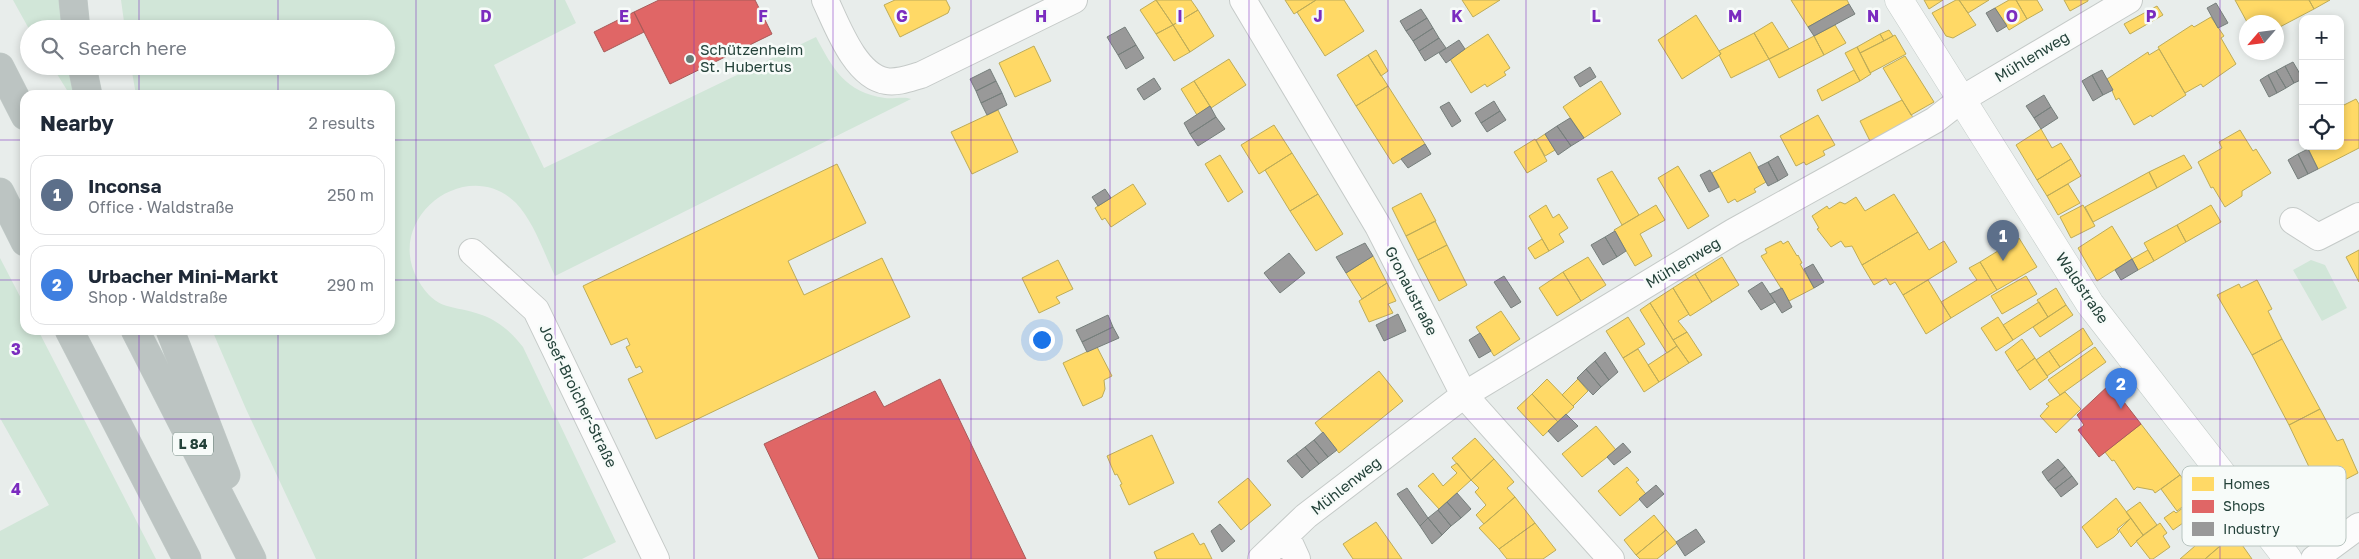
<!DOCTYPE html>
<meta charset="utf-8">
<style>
body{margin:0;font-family:"Golos Text",sans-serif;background:#f2f2f3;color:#1f2937}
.controls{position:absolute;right:15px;top:15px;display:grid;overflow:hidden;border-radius:10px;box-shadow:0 2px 8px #0003}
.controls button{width:45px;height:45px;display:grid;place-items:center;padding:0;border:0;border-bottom:1px solid #e0e1e3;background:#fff;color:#1f2937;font:25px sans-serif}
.compass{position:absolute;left:2239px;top:15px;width:45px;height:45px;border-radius:50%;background:#fff;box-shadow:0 2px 8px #0003;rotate:242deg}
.you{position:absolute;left:1041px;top:339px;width:18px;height:18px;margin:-12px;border:4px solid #fff;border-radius:50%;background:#1a73e8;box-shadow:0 0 0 8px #1a73e833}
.badge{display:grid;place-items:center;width:32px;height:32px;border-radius:50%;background:#697e78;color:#fff;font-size:16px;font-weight:700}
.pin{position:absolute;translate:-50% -41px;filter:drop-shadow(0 1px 2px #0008)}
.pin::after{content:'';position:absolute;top:26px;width:18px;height:15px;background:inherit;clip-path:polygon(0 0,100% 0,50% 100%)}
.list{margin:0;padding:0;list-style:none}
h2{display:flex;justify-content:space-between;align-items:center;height:65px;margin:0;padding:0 20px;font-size:21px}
h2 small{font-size:16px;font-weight:400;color:#747a83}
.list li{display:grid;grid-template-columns:32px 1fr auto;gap:15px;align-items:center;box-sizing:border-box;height:80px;margin:0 10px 10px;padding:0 10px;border:1px solid #e0e1e3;border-radius:15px}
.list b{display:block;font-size:19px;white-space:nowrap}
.list p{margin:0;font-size:16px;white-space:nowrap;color:#747a83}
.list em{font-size:16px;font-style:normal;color:#747a83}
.icon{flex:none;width:28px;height:28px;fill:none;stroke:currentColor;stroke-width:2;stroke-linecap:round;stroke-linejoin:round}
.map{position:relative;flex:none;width:2359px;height:559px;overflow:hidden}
.search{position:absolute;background:#fff;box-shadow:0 2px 8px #0003;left:20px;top:20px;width:375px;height:55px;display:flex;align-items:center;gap:12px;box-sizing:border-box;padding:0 18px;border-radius:28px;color:#747a83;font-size:19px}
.panel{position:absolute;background:#fff;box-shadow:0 2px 8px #0003;left:20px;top:90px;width:375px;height:245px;border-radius:15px}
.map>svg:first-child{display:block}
.green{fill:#d1e6d8}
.homes{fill:#ffd966;stroke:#bdac59}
.shops{fill:#e06666;stroke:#a85b59}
.industry{fill:#999;stroke:#767f7c}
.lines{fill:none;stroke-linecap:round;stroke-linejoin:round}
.street-casing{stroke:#c5cac8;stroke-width:28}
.secondary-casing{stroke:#c3cbc8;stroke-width:29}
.highway-casing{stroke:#c3ccc9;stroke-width:29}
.street{stroke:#fcfcfc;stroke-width:26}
.secondary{stroke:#fcfcfc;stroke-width:28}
.highway{stroke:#bcc4c2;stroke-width:28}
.grid{fill:none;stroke:#7b2cbf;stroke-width:1;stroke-opacity:0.55}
.poi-dot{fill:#697e78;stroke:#f7fbf9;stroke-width:2}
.labels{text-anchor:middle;stroke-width:5;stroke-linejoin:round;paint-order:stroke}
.shield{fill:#f7fbf9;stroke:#637a73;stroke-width:1}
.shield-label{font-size:14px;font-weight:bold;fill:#24423a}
.poi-label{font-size:15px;fill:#24423a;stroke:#f7fbf9;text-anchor:start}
.street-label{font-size:15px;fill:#24423a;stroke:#f7fbf9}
.key{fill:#f7fbf9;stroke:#b8c4c0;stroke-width:1}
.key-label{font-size:14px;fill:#24423a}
.grid-label{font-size:16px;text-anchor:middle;font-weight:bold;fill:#7b2cbf;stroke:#f7fbf9;stroke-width:5;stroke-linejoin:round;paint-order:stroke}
</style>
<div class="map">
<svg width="2359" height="559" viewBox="0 0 2359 559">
<rect width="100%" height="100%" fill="#e8edeb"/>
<path class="green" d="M13,0h50l2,29h-36z
M121,0h444l11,23 -82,42 50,103 272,-131c17,32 29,55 69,61 8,1 20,-2 26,1l-356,177c-11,-23 -21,-54 -39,-73 -50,-49 -133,16 -98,77 19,33 35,24 64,35 17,6 30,18 41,32l93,195 -34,17h-266l-70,-150 -34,-79h178v-235h-254l-5,-29h255v-37h-261z
M52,66h19l6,29h-7z
M0,258l25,48v24h13l118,229h-156v-28l49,-26 -49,-87z
M2311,260l14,5 22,43 -25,13 -29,-51z"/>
<path class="homes" d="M895,0h51l4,8 -2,5 -48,24 -16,-32z
M1156,0l17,25 -17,9 -16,-24z
M1156,0h35l7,10 -25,15z
M1285,0h31l-22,14z
M1316,0h28l20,31 -39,25 -28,-44z
M1462,0h38l-27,17z
M1791,0h56l2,4 -41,23z
M1924,0h19l-14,9z
M1956,0h3l17,25 -23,13 -7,-2 -14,-23z
M1959,0h30l-21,13z
M2009,0h7l11,19 -18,11 -14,-22z
M2016,0h21l6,10 -16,9z
M2064,0h24v1l-18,10z
M2235,0h74l5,9 -38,20v-7h-29z
M2309,0h21l-16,9z
M2157,6l6,9 -33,19 -6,-10z
M1198,10l16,26 -24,16 -17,-27z
M1696,15l25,39 -39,25 -24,-39z
M2211,17l13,19 -3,2 15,26 -33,23 -2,-3 -16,9 -27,-46 34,-22 2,2z
M1772,22l17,27 -20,10 -15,-26z
M1173,25l17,27 -16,9 -18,-27z
M1835,25l11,18 -22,12 -10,-19z
M1889,30l4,6 -9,5 -4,-7z
M1754,33l15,26 -38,19 -12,-23 2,-1 -2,-3z
M1488,34l22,34 -6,4 2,3 -19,12 -2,-3 -14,9 -21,-34z
M1880,34l4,7 -24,12 -3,-6z
M1895,35l11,19 -36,19 -10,-20z
M1814,36l10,19 -45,23 -10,-19z
M1034,46l17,35 -36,16 -16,-34z
M1857,47l14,27 -11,7 -15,-28z
M2159,49l27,46 -34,22 -1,-2 -17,10 -15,-27 -3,2 -9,-21 41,-27 1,3z
M1376,50l12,21 -7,5 -13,-21z
M1368,55l20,31 -32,20 -19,-31z
M1905,56l29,46 -23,13 -28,-47z
M1229,59l17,26 -35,23 -17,-27z
M1854,70l6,11 -38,20 -5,-11z
M1194,81l16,25 -13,9 -16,-26z
M1601,81l20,33 -37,24 -21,-31z
M1388,86l37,58 -32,20 -37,-58z
M2356,99l3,5v44l-41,21 -11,-23h33v-39z
M1902,100l12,19 -44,22 -10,-20z
M998,110l20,42 -46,22 -21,-42z
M1818,115l17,30 -12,6 2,4 -19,10 -2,-3 -8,4 -16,-30z
M1274,125l18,28 -33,21 -18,-29z
M2041,129l11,19 9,-5 10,16 -34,21 -21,-35z
M2240,130l13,21 3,-2 15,24 -29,18v5l-17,11 -12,-20 -2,1 -13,-26 24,-14 -3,-6z
M1545,134l10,16 -10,6 -9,-16z
M1535,139l12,22 -20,12 -13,-21z
M1750,152l16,30 -12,7 2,3 -19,10 -2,-3 -7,4 -16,-30z
M1292,153l26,41 -28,17 -25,-41z
M1220,155l23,37 -15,10 -23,-38z
M2184,155l8,13 -35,20 -8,-16z
M2071,159l10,17 -34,20 -10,-16z
M837,164l29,59 -78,38 16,34 78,-37 28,59 -254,122 -28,-60 15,-7 -3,-6 -4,2 -10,-21 4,-2 -3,-7 -16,7 -28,-59z
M1678,166l31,50 -21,13 -30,-51z
M1612,171l27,44 -17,10 -25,-46z
M2149,172l8,16 -64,34 -8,-15z
M1133,184l13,20 -35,23 -6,-9 -3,2 -7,-12z
M2068,184l12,19 -22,12 -11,-19z
M1421,193l15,28 -30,15 -14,-28z
M1318,194l25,40 -27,17 -26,-40z
M1894,194l24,38 -56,33 -10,-19 -7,1 -4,-6 -10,6 -14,-18 2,-1 -7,-12 15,-10 2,3 11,-7 5,2 11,-7 9,14z
M1546,205l7,13 6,-4 9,14 -9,6 5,8 -15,9 -20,-35z
M1656,205l9,15 -25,14 12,22 -17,10 -21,-36z
M2083,205l12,21 -24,12 -11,-21z
M2211,205l10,17 -35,20 -9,-17z
M1435,221l12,24 -29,15 -12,-24z
M2177,225l9,17 -32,19 -10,-18z
M2112,226l20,33 -35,22 -19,-33z
M1918,232l11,18 15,-9 13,21 -54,33 -8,-13 -5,3 -4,-7 -12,7 -12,-20z
M2019,238l18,29 -40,23 -17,-28z
M1542,239l7,12 -14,8 -7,-11z
M1781,241l2,3 5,-3 9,15 1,-1 4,8 -2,1 14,24 -25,13 -28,-45 6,-3 -2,-4z
M1447,245l20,40 -28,16 -21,-41z
M2148,250l6,11 -16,9 -6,-11z
M2359,250v32l-13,-25z
M1373,256l14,27 -25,16 -16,-26z
M1588,257l18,28 -25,16 -18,-29z
M1722,257l17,28 -27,17 -17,-28z
M1058,260l15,29 -17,8 4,6 -21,10 -17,-35z
M1980,262l17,28 -46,28 -10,-16 36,-22 -8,-12z
M1563,272l18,29 -24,15 -18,-28z
M1695,274l17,28 -22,14 -17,-28z
M2026,276l11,18 -35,20 -11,-18z
M1928,280l23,38 -25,16 -23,-39z
M2257,280l15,29 -4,2 14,28 -30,16 -35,-60 22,-11 2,4z
M1387,283l9,18 -8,3 5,9 -24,9 -10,-21z
M1673,288l16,26 -11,7 9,11 -14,8 -23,-37z
M2056,288l10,17 -18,12 -11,-17z
M2039,302l9,15 -35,23 -10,-15z
M1650,303l27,43 -10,7 -27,-43z
M2066,305l7,10 -33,22 -7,-10z
M1501,311l19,28 -26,17 -18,-29z
M1628,317l17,27 -22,14 -17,-27z
M1998,317l15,23 -17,11 -15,-23z
M2083,328l10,16 -33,23 -11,-16z
M1687,332l15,23 -13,8 -16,-23z
M2022,339l13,19 -18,13 -12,-19z
M2282,339l38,70 -31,16 -37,-70z
M1677,346l12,17 -30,19 -11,-17z
M1097,347l15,29 -8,4 1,9 -3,8 -19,9 -20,-43z
M2095,347l11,15 -46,33 -12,-15z
M1638,349l21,33 -15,10 -21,-34z
M2049,351l11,16 -13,9 -11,-16z
M2035,358l13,19 -18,13 -13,-19z
M1379,371l24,30 -64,52 -24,-30z
M1547,379l27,28 -16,15 -26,-28z
M1578,379l10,12 -15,15 -11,-11z
M2065,392l16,17 -25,24 -16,-17 9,-10 -3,-2z
M1532,394l26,28 -15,14 -26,-28z
M2320,409l17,32 6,-2 15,34 -37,19 -32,-67z
M2141,424l39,51 -25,18 -2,-3 -16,-3 -3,3 -20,-30 -2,1 -7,-9z
M1596,426l20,24 -34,27 -20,-23z
M1152,435l22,48 -45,22 -9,-20 2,-1 -5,-10 -2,1 -8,-19z
M1475,438l19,21 -23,21 -19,-22z
M1494,459l20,23 -7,6 8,9 -31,27 -8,-9 10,-10 -11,-13 4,-4 -8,-8z
M1457,463l14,17 -32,29 -21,-23 15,-13 10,13 14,-13 -6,-6z
M1627,467l12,13 -3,2 10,12 -26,22 -22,-25z
M2180,475l16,21 -19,15 -16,-22z
M1248,478l23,27 -30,25 -23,-28z
M2203,493l10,13 -17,13 3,3 -11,8 -5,-7 -10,7 -9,-12 10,-7 2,2z
M1515,497l20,26 -36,26 -20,-21z
M2116,498l15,20 -14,11 2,3 -5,5 -17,11 -15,-21z
M2140,502l17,23 -14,10 -17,-23z
M1654,515l12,15 -30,25 -12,-15z
M2131,518l12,17 -12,12 -12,-17z
M2226,519l11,12 -32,28h-25z
M1376,522l26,37h-49l-10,-15z
M1535,523l21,27 -13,9h-36l-8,-10z
M2160,523l7,10 -4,3 7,11 -17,12h-3l-14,-18z
M1666,530l11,13 -20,16h-17l-4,-4z
M1193,533l7,12 4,-2 8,16h-55l-3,-7z
M2231,537l6,8 3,-3 12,17h-47z"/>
<path class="shops" d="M659,0h96l17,34 -102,50 -36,-72z
M634,12l10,20 -40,20 -10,-20z
M940,379l86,180h-207l-55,-115 111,-53 9,16z
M2110,384l31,40 -42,33 -21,-27 6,-5 -7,-10z"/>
<path class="industry" d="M2216,3l12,20 -10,5 -11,-20z
M1849,4l6,10 -41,22 -6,-9z
M1995,8l12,18 -10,6 -11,-19z
M1421,9l6,9 -21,13 -6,-10z
M1427,18l6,10 -20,13 -7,-10z
M1125,27l11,18 -18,10 -11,-18z
M1433,28l6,10 -20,13 -6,-10z
M1439,38l7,10 -21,13 -6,-10z
M1459,40l6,9 -19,14 -7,-10z
M1136,45l8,13 -18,11 -8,-14z
M2293,62l10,17 -9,4 -9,-17z
M2285,66l9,17 -8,5 -10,-17z
M1590,67l6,10 -16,10 -6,-10z
M990,69l6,12 -20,10 -6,-12z
M2102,70l11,20 -10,5 -11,-20z
M2276,71l10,17 -9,5 -9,-18z
M2092,75l11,20 -10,6 -11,-20z
M2268,75l9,18 -8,4 -9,-17z
M1154,78l7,11 -17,11 -7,-11z
M996,81l6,12 -21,10 -5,-12z
M1002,93l5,12 -20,10 -6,-12z
M2044,95l7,12 -17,11 -8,-12z
M1494,101l6,10 -19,12 -6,-10z
M1449,102l12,19 -9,6 -12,-20z
M1210,106l6,11 -26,17 -6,-11z
M2051,107l7,11 -17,11 -7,-11z
M1500,111l6,9 -19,12 -6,-9z
M1216,117l9,12 -27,17 -8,-12z
M1570,118l14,20 -13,8 -14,-20z
M1557,126l14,20 -13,9 -13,-21z
M1425,144l6,10 -23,14 -7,-9z
M2308,149l10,20 -10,5 -10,-20z
M2298,154l10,20 -10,5 -10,-19z
M1778,156l10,19 -10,6 -10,-19z
M1768,162l10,19 -10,5 -10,-19z
M1710,170l9,17 -10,5 -9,-17z
M1105,189l6,9 -13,8 -6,-9z
M1615,231l11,20 -9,6 -12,-20z
M1605,237l12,20 -14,8 -12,-20z
M1365,243l8,13 -27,17 -10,-16z
M1289,253l16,20 -25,20 -16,-20z
M2132,259l6,11 -17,10 -6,-10z
M1813,264l11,18 -10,6 -10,-19z
M1504,276l17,26 -10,6 -17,-26z
M1762,282l13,20 -14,8 -13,-19z
M1782,288l10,19 -10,6 -12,-19z
M1398,314l8,17 -22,10 -8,-16z
M1108,315l5,12 -31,15 -6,-12z
M1113,327l6,11 -32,14 -5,-10z
M1480,333l11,18 -12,7 -10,-18z
M1605,352l13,20 -9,8 -14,-19z
M1595,361l14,19 -8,7 -15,-18z
M1586,369l15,18 -8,8 -16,-17z
M1566,414l12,12 -20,16 -10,-11z
M1323,432l14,18 -9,7 -14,-17z
M1314,440l14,17 -9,7 -14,-17z
M1623,443l8,9 -17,13 -7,-8z
M1305,447l14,17 -9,7 -14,-17z
M1296,454l14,17 -8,7 -15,-17z
M2058,459l7,8 -17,14 -6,-9z
M2065,467l7,9 -17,13 -7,-8z
M2072,476l6,8 -17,13 -6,-8z
M1656,485l8,9 -17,14 -8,-9z
M1407,488l21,30 -8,8 -23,-32z
M1457,493l14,16 -10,9 -14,-16z
M1447,502l14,16 -10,8 -13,-16z
M1438,510l13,16 -9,9 -14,-17z
M1428,518l14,17 -10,9 -12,-18z
M1220,524l15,17 -13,11 -11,-21z
M1696,529l9,13 -20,14 -9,-14z"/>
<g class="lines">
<g class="street-casing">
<path id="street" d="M825,0c12,25 30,76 61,81 12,2 24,-3 35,-6l153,-75
M1243,0l135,226 86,169 147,164
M2293,221l25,16 41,-21
M472,252l64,58 120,249
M1286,535l11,24
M1261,559l45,-43 158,-121 269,-163 202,-112 27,-21 167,-99
M2314,559l45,-33"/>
</g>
<g class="secondary-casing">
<path id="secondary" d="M1899,0l191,304 198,255"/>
</g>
<g class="highway-casing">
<path id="highway" d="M73,0l3,29
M82,66l6,29
M0,67l25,49
M0,192l25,50
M69,330l118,229
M135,330l117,229
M170,330l56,145"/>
</g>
<use href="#street" class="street"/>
<use href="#secondary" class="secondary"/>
<use href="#highway" class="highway"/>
</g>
<path class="grid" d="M139,0v29M278,0v29M416,0v559M555,0v559M694,0v559M833,0v559M971,0v559M1110,0v559M1249,0v559M1388,0v559M1526,0v559M1665,0v559M1804,0v559M1943,0v559M2081,0v559M2220,0v559M139,66v29M278,66v29M0,140h25M390,140h1913M2340,140h19M0,280h25M390,280h1969M139,330v229M278,330v229M0,419h2359"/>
<circle class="poi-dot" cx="690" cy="59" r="5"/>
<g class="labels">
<rect class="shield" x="173" y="432.5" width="40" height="23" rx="4"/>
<g class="shield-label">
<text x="193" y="449">L 84</text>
</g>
<g class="poi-label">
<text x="700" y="55">Schützenheim<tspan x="700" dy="17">St. Hubertus</tspan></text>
</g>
<g class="street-label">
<text transform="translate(2032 57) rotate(-31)" y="5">Mühlenweg</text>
<text transform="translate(1683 263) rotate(-31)" y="5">Mühlenweg</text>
<text transform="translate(2082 288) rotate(56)" y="5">Waldstraße</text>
<text transform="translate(1411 291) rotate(63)" y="5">Gronaustraße</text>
<text transform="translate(578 396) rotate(64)" y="5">Josef-Broicher-Straße</text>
<text transform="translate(1346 486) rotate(-38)" y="5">Mühlenweg</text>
</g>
</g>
<rect x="2182" y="466" width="164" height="80" rx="8" class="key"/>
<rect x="2192" y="477" width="22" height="14" fill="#ffd966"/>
<rect x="2192" y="500" width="22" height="13" fill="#e06666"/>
<rect x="2192" y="522" width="22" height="14" fill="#999"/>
<g class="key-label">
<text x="2223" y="489">Homes</text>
<text x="2223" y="511">Shops</text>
<text x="2223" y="534">Industry</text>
</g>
<g class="grid-label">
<text x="486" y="22">D</text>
<text x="624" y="22">E</text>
<text x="763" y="22">F</text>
<text x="902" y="22">G</text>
<text x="1041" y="22">H</text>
<text x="1180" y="22">I</text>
<text x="1318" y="22">J</text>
<text x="1457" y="22">K</text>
<text x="1596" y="22">L</text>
<text x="1735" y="22">M</text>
<text x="1873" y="22">N</text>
<text x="2012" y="22">O</text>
<text x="2151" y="22">P</text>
<text x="16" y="355">3</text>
<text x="16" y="495">4</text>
</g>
</svg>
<div class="controls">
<button>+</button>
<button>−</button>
<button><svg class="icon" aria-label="locate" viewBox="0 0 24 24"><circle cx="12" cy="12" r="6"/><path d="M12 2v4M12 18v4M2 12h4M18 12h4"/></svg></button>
</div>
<svg class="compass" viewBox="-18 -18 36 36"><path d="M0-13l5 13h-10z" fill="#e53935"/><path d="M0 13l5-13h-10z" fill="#747a83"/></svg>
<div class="you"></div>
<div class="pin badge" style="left:2003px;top:261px;background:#5c6f8a">1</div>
<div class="pin badge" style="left:2121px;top:409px;background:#3f7fe0">2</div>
<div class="search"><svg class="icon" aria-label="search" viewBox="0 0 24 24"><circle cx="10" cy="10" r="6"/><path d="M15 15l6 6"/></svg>Search here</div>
<section class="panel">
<h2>Nearby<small>2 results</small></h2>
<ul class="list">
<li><span class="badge" style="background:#5c6f8a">1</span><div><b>Inconsa</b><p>Office · Waldstraße</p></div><em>250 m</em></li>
<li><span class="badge" style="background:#3f7fe0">2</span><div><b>Urbacher Mini-Markt</b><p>Shop · Waldstraße</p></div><em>290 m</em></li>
</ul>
</section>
</div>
